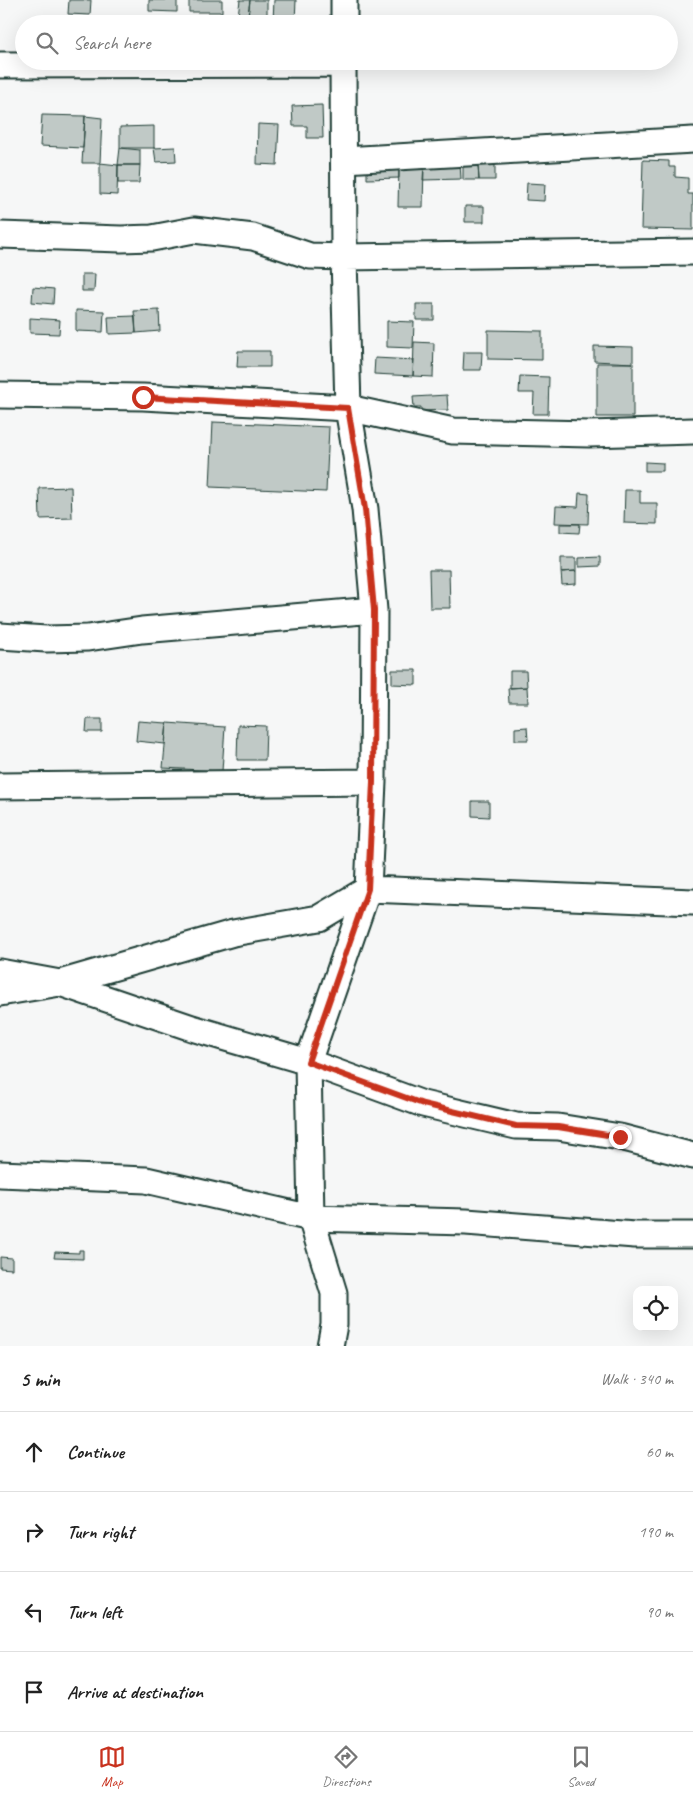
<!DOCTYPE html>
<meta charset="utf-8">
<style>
body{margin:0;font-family:Caveat,sans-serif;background:#f2f2f2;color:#222}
.controls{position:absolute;right:15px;bottom:15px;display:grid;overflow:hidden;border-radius:10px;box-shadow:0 5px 20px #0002}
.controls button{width:45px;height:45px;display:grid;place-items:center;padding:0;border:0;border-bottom:1px solid #e0e0e0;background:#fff;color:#222;font:25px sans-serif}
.stop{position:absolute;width:15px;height:15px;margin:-11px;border:4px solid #c8321e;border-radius:50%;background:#fff}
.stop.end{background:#c8321e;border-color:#fff;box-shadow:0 1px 5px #0008}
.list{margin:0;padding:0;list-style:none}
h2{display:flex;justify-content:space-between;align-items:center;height:65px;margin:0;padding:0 20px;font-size:21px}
h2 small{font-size:16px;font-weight:400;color:#767676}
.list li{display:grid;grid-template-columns:32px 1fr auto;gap:15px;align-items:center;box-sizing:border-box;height:80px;padding:0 20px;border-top:1px solid #e0e0e0}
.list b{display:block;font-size:19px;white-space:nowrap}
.list em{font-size:16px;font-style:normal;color:#767676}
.icon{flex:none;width:28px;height:28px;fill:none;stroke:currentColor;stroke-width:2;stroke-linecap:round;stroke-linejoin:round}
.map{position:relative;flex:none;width:693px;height:1346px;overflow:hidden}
.search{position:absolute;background:#fff;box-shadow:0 5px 20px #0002;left:15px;right:15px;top:15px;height:55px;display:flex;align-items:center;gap:12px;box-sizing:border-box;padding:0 18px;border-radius:28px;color:#767676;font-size:19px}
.sheet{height:385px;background:#fff}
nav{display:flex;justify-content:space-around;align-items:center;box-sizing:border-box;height:70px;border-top:1px solid #e0e0e0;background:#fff;font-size:14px;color:#767676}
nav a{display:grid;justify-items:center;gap:2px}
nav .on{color:#c8321e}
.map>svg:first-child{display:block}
.building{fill:#c0c9c6;stroke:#1f3d34}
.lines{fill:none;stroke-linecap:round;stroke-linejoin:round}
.minor-casing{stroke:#1f3d34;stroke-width:29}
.minor{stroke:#fff;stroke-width:25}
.route{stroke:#c8321e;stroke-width:6}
</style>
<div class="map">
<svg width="693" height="1346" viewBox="0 0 693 1346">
<rect width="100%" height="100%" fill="#f6f7f7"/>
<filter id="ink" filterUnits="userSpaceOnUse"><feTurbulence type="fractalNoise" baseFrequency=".02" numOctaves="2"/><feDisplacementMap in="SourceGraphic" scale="10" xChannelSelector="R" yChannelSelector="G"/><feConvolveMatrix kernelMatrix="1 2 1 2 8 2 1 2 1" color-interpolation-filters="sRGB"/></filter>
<g filter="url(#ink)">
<path class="building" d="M69,0h22l-1,15 -22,-1z
M149,0h28v12l-28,-1z
M189,0h33v12h-33z
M240,0h10l-3,24h-10z
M250,0h17v24h-20z
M274,0h22l-1,21h-22z
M212,18h15l1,6h-16z
M322,105l1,33h-16v-12h-14l-1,-20z
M42,115l43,1 -2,32 -43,-2z
M85,116l17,2 -2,45h-18z
M258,124l21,1 -2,40 -20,-1z
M154,126v22h-34v-21z
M175,147l1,14 -20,1 -2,-14z
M120,148l20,2v15h-22z
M643,160l26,1v6h6v10l13,1v16h5v36l-52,-1z
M100,163l18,2 -1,30 -17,-1z
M460,164l1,15 -38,1 1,-15z
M118,165h22l-1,18h-21z
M367,165h32v13l-32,1z
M399,165h25l-1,42h-25z
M478,165h17v15h-16z
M478,165l1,15h-16v-14z
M527,183l18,1 -1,17 -18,-1z
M465,206h19v16h-19z
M82,274h13l-1,17h-12z
M33,287l21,2 -1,15 -21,-2z
M416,304h18v16h-18z
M76,310l28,1 -1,21 -27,-1z
M159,310l1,21 -24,2 -2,-22z
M135,316l1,17 -27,1 -1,-17z
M30,318l30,2 -1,14 -29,-1z
M387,321l27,1 -1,26 -26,-1z
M488,330l54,1v29l-54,-1z
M414,342l20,1 -1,34 -20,-1z
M594,346l39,1v16l-39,-2z
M238,351h32v16h-33z
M464,352h18l-1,18h-18z
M375,358l39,2 -1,16 -39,-2z
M597,363h36v54h-36z
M520,376l29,1 -1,37h-15l1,-21h-15z
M447,395l1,15 -27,1v-4h-7l-1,-10z
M213,422l116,5 -3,65 -116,-5z
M645,462l18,1v8h-18z
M71,487l1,31 -32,1 -1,-31z
M625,490h15v13h17v21l-33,-1z
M579,493l10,1 -1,30 -33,-1 1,-17 22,1z
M560,524h20l-1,9 -19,-1z
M600,557v9l-21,1v-9z
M561,558h15v13l-15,1z
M429,570h20l1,38h-20z
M576,571v13l-14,1 -1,-13z
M392,670h24v15l-24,-1z
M510,671h16l1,16 -17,1z
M527,687l1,16h-19l-1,-15z
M87,719h15v13h-16z
M138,721l29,2 -2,21 -29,-3z
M167,723l58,4 -3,44 -59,-3z
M238,725l28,1 -1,34h-28z
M527,727l1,13h-13v-12z
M472,801h17v16l-17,-1z
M79,1250h4v9l-29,-1 1,-6 24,1z
M0,1257l12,1v11l-12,-1z"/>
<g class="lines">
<g class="minor-casing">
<path id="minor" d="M344,24v-24
M343,61l1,196 4,151 17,101 9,101 -1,172 -5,107 -60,173 115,42 93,22 42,1 62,10 73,19
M0,65l342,-1
M344,160l349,-20
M0,235l121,4 31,-1 42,-8 59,7 57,19 34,1 349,-5
M0,395l143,2 205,11 105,23 136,3 104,-3
M0,636l46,3 42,-1 54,-8 232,-20
M0,786l373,-4
M0,972l60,11 132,45 116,34 3,156 23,75v32l-4,21
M0,993l60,-10 173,-50 86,-15 49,-29 325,13
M0,1174l146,6 165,38 155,4 169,13h58"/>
</g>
<use href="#minor" class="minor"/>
</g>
</g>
<g class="lines" filter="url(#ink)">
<path class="route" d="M143,397l205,11 17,101 9,101 -1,172 -5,107 -60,173 115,42 93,22 42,1 62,10"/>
</g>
</svg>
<div class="controls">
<button><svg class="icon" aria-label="locate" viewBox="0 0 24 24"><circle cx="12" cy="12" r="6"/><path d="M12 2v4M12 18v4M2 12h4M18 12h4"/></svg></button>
</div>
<div class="stop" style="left:143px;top:397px"></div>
<div class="stop end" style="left:620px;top:1137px"></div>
<div class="search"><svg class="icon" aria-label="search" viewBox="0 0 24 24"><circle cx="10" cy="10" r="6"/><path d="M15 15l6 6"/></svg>Search here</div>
</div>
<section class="sheet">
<h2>5 min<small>Walk · 340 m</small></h2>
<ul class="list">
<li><svg class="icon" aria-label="ahead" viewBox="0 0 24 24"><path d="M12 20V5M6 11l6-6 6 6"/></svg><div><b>Continue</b></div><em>60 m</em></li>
<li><svg class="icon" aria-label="right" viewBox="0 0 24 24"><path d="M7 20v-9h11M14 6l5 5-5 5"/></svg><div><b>Turn right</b></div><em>190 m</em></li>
<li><svg class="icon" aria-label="left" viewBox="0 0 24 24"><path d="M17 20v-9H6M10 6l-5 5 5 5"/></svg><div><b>Turn left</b></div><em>90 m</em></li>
<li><svg class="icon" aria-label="arrive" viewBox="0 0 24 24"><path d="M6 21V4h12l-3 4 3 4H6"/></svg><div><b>Arrive at destination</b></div></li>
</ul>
</section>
<nav>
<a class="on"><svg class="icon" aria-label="map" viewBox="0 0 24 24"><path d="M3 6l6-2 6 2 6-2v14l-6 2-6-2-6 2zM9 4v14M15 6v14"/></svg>Map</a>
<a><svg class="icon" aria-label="directions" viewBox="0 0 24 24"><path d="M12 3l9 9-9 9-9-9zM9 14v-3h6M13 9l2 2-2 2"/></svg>Directions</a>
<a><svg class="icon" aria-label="saved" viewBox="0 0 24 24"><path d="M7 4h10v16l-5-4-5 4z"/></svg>Saved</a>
</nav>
